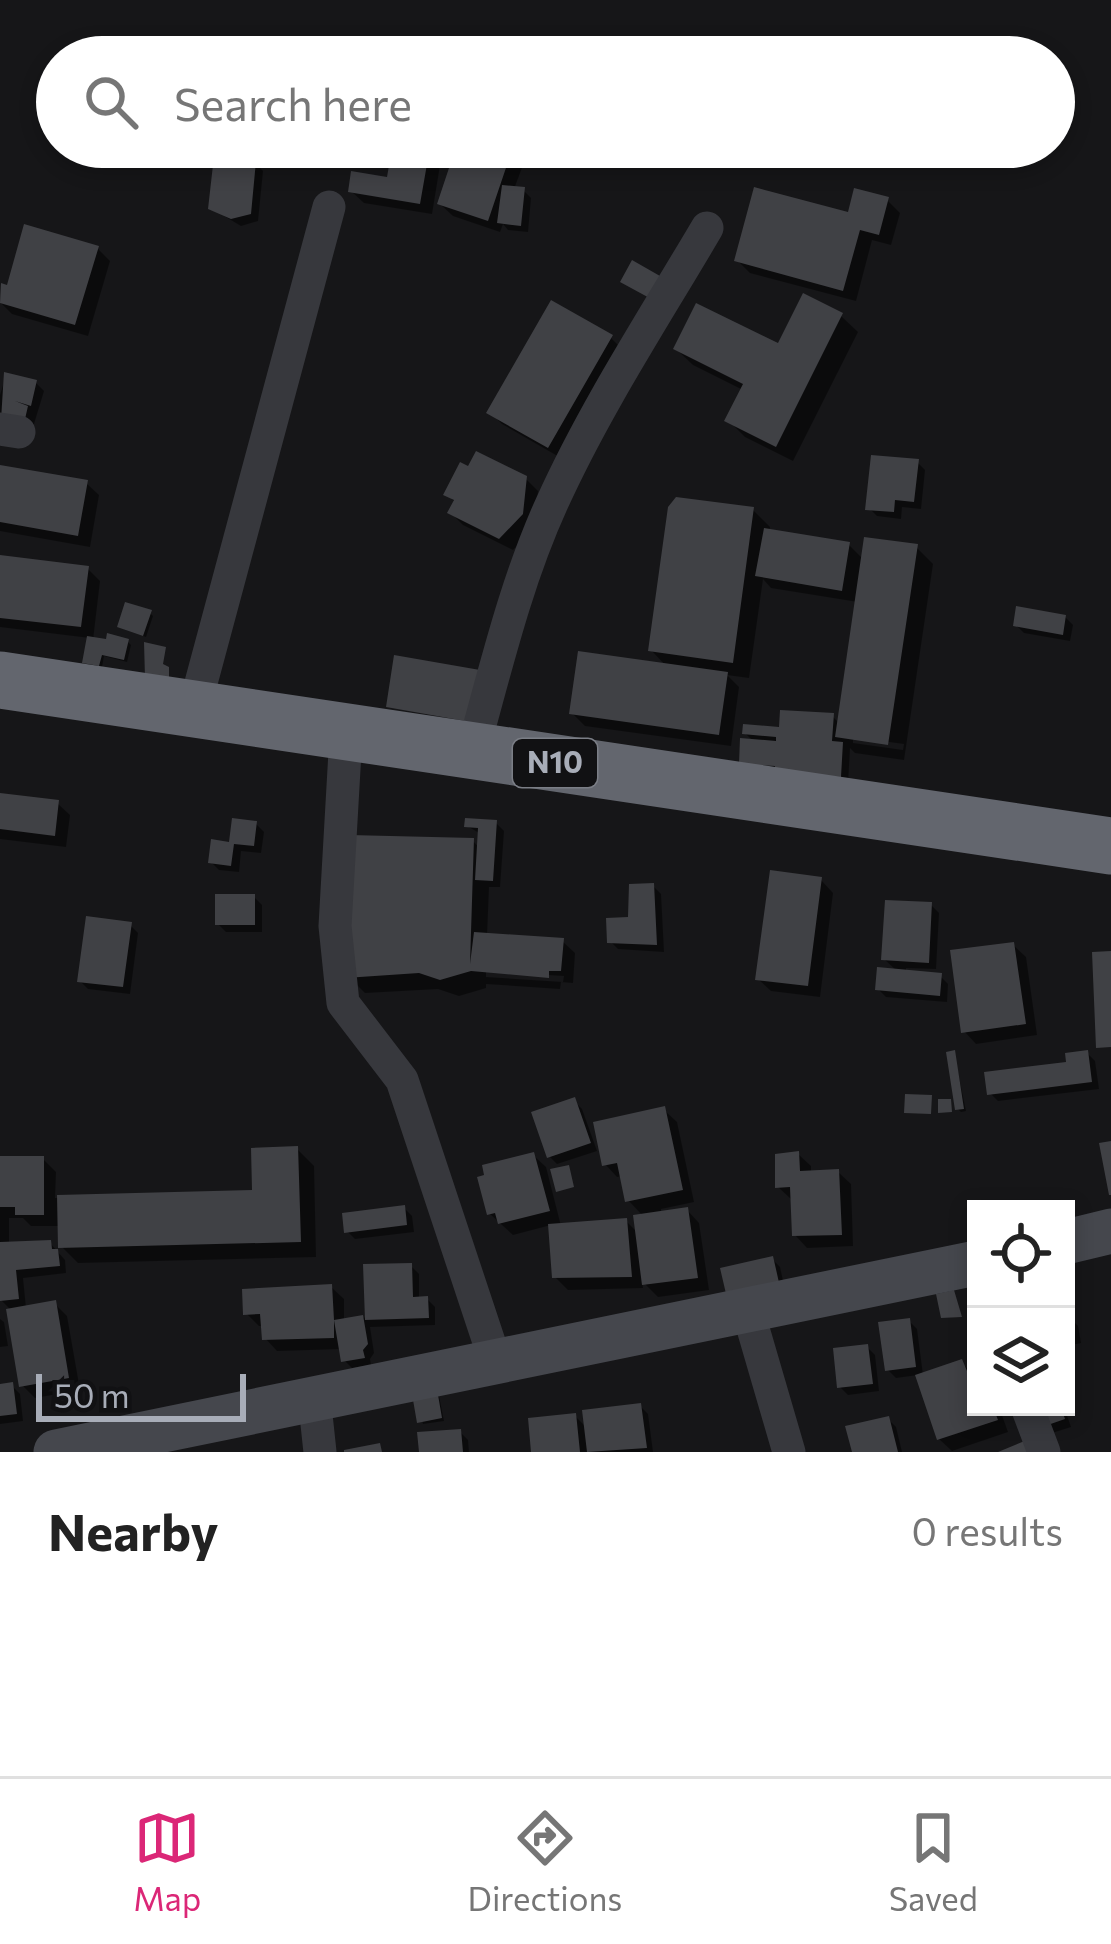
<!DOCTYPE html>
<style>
body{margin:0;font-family:Commissioner,sans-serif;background:#f6f6f6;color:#222}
.controls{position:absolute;right:36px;bottom:36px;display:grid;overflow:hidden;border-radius:0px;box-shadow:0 6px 18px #0003}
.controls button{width:108px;height:108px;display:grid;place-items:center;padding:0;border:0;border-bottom:3px solid #e0e0e0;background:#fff;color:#222;font:60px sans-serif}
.scale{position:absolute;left:36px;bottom:30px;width:210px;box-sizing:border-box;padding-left:12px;border:6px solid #a8adb8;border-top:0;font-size:33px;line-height:42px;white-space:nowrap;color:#a8adb8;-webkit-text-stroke:9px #111113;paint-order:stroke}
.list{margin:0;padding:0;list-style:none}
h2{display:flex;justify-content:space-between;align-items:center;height:156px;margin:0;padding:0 48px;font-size:51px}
h2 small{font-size:39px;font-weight:400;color:#767676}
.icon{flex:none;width:66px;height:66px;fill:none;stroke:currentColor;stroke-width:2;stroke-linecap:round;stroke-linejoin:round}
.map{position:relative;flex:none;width:1111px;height:1452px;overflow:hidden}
.search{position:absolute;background:#fff;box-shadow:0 6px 18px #0003;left:36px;right:36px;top:36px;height:132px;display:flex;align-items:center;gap:30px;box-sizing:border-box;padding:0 42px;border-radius:66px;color:#767676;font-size:45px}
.sheet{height:324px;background:#fff}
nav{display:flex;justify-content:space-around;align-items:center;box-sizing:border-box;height:168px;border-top:3px solid #e0e0e0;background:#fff;font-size:33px;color:#767676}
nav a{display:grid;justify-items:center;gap:6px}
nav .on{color:#db2777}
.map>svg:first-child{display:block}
.shadow{fill:#0007;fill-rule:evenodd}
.building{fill:#404145}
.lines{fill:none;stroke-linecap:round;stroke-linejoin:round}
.street{stroke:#37383d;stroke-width:33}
.secondary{stroke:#45474d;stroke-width:45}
.highway{stroke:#63666e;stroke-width:57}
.labels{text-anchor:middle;stroke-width:9;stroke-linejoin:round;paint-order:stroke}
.shield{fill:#111113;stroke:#7b7e86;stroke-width:3}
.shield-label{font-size:30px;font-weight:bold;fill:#a8adb8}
</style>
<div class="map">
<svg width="1111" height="1452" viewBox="0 0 1111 1452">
<rect width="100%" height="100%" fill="#161618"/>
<path class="shadow" d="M357,147h86l-11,67 -68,-11 -13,-12 38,-11 3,-17 -23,-4z
M459,147h35l16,6 13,12 -9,24 9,1 8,8 -3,34 -20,-2 -5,-6 -3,8 -47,-16 -13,-12z
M255,163l8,8 -5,50 -17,5 -30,-18z
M887,200l13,13 -9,32 -19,-5 -16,61 -106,-28 -13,-13z
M97,248l13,13 -22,75 -76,-22 -12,-12 3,-15z
M841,316l17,16 -65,129 -48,-24 -17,-17 15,-30 -50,-25 -17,-16 103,-2z
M611,338l12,12 -62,108 -59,-34 -12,-12z
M6,376l30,7 8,8 -17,56 -27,-6v-46z
M917,462l8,8 -4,39 -19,-2 -1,12 -24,-3 -8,-8z
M0,468l86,15 13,12 -9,52 -90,-16z
M525,478l13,13 -3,36 -22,23 -50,-25 -12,-12 5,-10 -9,-9z
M753,510l17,17 -1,5 80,13 15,15 52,-13 17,17 -29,196 -49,-7 -5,-5 -2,36 -98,-13 4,-29 -9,-9 36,-3 51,-14 8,8 18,-122 -87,-14 -8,-9 -14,99 -22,-3 12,12 -8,59 -146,-20 -13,-13 95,-46 -16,-17zM853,737l51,7 -1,6 -50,-7z
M0,558l87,10 13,13 -7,59 35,2 3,3 -4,17 -23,-6 -2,11 -14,-2 -3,-3 5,-24 -90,-11z
M150,613l3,3 -7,21 -23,-8z
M1065,617l8,8 -3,16 -46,-8 -8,-8z
M0,796l57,7 13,12 -4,32 -66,-8z
M496,823l8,8 -4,56h-11l-2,49 75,5 13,12 -2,30 -12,-1 -1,7 -74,-5v4l-27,8 -21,-7 -73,4 -17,-17 125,-135 7,8 1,-15 -14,-8zM486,971l78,5 -1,6 -77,-5z
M256,824l8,8 -3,21 -20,-2 -2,21 -20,-2 -8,-8z
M821,880l12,13 -13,104 -49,-6 -13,-12z
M653,886l8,8 3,58 -46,-3 -8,-8z
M254,897l8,8v27h-36l-8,-8z
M931,905l8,8 -3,56 -30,-1v5l34,3 8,8 -1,18 -61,-5 -8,-8 20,-17 -14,-13z
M130,925l8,8 -8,61 -42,-5 -8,-8z
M1013,945l13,12 11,78 -61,9 -12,-13z
M954,1053l12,58 -5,1 -3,-3z
M1087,1053l8,8 4,28 -101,12 -8,-8 79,-28z
M574,1101l8,8 15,42 -40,13 -8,-8z
M664,1110l13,12 17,80 -33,7v5l26,-4 12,13 10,67 -51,7 -16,-16 1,7 -75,2 -13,-13 -4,-52 -38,10 -23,-21 43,-59 13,12 15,59 65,-5 12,12 5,-17 -15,-16 -5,-24 -6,1 -12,-13z
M297,1149l17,17 2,91 -238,6 -17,-17 -1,-20h-29l-8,-8h-14v27l41,-2 15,17 1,13 -43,5 3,30 29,-4 12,12 13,74 -45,8 -13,-13 -10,-74 -12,-12v-140h43l13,13 -1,26 200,-5z
M798,1154l13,12v7l27,-1 13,12 2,62 -46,2 -12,-13 -4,-36 -13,-12z
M404,1208l8,8 2,16 -59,7 -8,-8z
M772,1259l8,8 6,27 -49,11z
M411,1266l8,8v25h8l8,8v18l-65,2 4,26 -4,6 1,6 -19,3 -8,-8 -2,-11 -65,2 -12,-13 -1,-12h-5l-13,-13 85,-26 13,12v22l24,-4z
M1070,1318l8,8 3,17 -15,3v-27z
M0,1319l4,3 4,24 -8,1z
M909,1321l8,8 6,46 39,-12 9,9 5,-1v36h23l9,25 -56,19 -13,-12 -21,-64 -22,3 -8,-8z
M867,1347l8,8 4,36 -31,4 -8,-8z
M12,1386l8,8 3,27 -23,3v-37z
M416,1396h23l5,25 -21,3z
M640,1406l8,8 5,38h-119l41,-36 12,12z
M1038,1407h26l7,20 -19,6z
M888,1419l8,8 6,25h-47z
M460,1432l8,8 1,12h-47z"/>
<path class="building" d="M365,147h65l-10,57 -72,-12 3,-21 36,6 4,-23z
M456,147l56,3 -24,71 -51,-17z
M214,156l42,5 -5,53 -20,5 -23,-10z
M502,185l23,2 -4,39 -24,-3z
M754,187l94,25 6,-24 35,9 -10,38 -19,-5 -17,61 -109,-30z
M24,224l75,22 -24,79 -75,-22 1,-20 6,2z
M632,260l35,20 -12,21 -35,-19z
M803,293l40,20 -67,134 -52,-26 19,-37 -70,-35 23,-46 82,40z
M551,300l62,35 -65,113 -62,-35z
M4,372l33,8 -6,26 -16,-5 13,5 -8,35 -20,-5z
M476,451l51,25 -4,38 -24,25 -52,-26 7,-13 -11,-5 17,-33 8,4z
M871,455l48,4 -5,43 -19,-2 -1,12 -29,-2z
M0,465l88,15 -10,56 -78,-14z
M676,497l78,10 -21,156 -85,-12 20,-144z
M764,528l86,14 -8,49 -87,-15z
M864,537l54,7 -30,201 -53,-8z
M0,555l89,11 -8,61 -81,-9z
M125,602l27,8 -9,26 -26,-9z
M1016,606l50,9 -3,20 -50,-9z
M107,633l22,6 -5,21 -22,-5 -3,11 -17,-3 5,-27 19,3z
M144,642l22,5 -3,17 6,3v11h-24z
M578,651l150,21 -9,63 -150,-21z
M394,655l86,15 -9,52 -85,-15z
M780,710l54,3 -2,28 11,1 -2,35 -66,-3v-8l-36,-2 1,-26 36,3v-4l-34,-3 1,-10 36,3z
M0,793l59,7 -4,36 -55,-7z
M232,818l25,3 -3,25 -20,-2 -3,22 -23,-3 3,-24 18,3z
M465,818l32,2 -4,61 -18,-1 3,-52 -14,-1z
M349,835l125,3 -4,126 4,-32 90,6 -3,33h-12v7l-78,-7 -31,9 -21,-7 -74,5z
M770,870l52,7 -14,109 -53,-6z
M654,883l3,62 -50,-2 -1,-25 22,-1 1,-33z
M215,894h40v31h-40z
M885,900l47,2 -3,61 -48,-3z
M86,916l46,6 -9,65 -46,-5z
M1014,942l12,82 -65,9 -11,-83z
M1111,951v96l-15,1 -4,-96z
M877,967l65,6 -2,23 -65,-6z
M955,1050l9,59 -9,1 -9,-58z
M1088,1050l4,32 -105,13 -3,-23 82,-10 -1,-9z
M905,1094l27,1 -1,19 -27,-1z
M575,1097l16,46 -44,15 -16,-46z
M938,1099h13l1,13 -14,1z
M665,1106l18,84 -58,12 -8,-39 -15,3 -9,-44z
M1111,1141v54h-2l-10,-52z
M298,1146l3,96 -243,6 -1,-53 195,-5 -1,-42z
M799,1151l1,20 39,-2 3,66 -50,1 -2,-49 -15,1v-34z
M534,1152l16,59 -52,13 -3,-11 -8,2 -10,-38 7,-2 -2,-10z
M0,1156h44v59h-29v-8h-15z
M569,1165l5,22 -18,5 -6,-23z
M405,1205l2,20 -63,8 -2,-20z
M688,1207l10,71 -56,7 -9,-70z
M627,1218l5,59 -80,1 -4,-54z
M51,1240l1,9h6l2,17 -44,4 3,29 -19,2v-59z
M773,1256l7,31 -53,11 -7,-30z
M412,1263l1,34 15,-1 1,22 -64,2 -2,-56z
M332,1284l2,36 29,-5 5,29 -5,6 2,8 -24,4 -7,-42v18l-72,2 -2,-26 -17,1 -1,-26z
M954,1290l8,27 -21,1 -5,-24z
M56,1300l13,78 -50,9 -13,-78z
M1071,1315l4,21 -9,1v-21z
M910,1318l6,49 -31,4 -7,-49z
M868,1344l5,40 -36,4 -4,-40z
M962,1359l5,12 9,-3v39h17l5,13 -61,20 -22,-65z
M13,1382l4,32 -17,2v-32z
M437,1389l5,29 -25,5 -5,-29z
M641,1403l6,45 -60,4 -5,-42z
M1035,1407h26l4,12 -23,8z
M576,1413l4,39h-49l-3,-34z
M889,1416l9,36h-46l-7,-26z
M461,1429l2,23h-44l-2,-20z
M1027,1440l5,12h-34z
M380,1443l2,9h-38v-2z"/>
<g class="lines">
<path class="street" d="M0,429l19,3
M194,709l135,-502
M346,734l-11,192 8,77 59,77 93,280
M473,750c23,-83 43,-168 79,-247 43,-95 102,-185 155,-275
M747,1308l42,144
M314,1396l6,56
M1027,1407l17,45"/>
<path class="secondary" d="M1066,1242l45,-11
M56,1452l920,-189"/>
<path class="highway" d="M0,680l1111,166"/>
</g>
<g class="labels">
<rect class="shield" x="513" y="739" width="84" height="48" rx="9"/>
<g class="shield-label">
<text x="555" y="773">N10</text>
</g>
</g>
</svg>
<div class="controls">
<button><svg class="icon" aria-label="locate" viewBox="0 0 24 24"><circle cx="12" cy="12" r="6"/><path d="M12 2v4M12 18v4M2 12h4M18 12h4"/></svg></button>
<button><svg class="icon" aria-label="layers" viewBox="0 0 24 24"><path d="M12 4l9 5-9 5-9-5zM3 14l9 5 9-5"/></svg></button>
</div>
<div class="scale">50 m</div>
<div class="search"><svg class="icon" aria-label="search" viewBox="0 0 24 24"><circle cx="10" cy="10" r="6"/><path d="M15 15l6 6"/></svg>Search here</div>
</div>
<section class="sheet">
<h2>Nearby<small>0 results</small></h2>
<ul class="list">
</ul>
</section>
<nav>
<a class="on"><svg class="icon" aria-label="map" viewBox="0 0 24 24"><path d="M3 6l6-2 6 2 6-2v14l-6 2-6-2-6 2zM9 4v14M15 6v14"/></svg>Map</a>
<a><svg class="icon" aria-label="directions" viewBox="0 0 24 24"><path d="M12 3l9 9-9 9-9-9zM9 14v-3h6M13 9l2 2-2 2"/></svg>Directions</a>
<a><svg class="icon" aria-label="saved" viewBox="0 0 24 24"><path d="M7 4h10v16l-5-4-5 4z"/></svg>Saved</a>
</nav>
